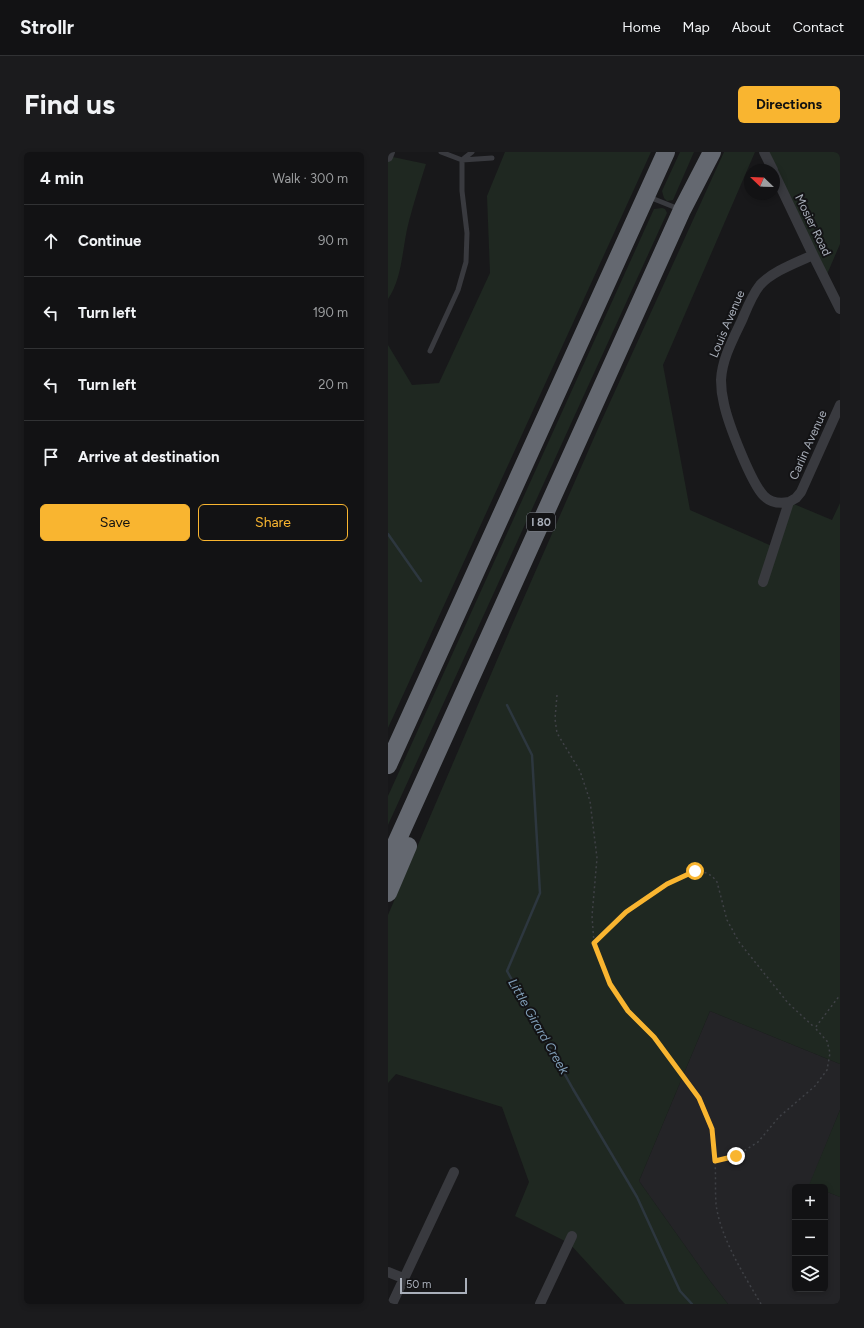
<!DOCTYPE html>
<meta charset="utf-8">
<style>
body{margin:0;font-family:Figtree,sans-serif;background:#1b1b1d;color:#f1f3f6}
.controls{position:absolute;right:12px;bottom:12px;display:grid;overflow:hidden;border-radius:6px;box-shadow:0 2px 6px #0003}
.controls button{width:36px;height:36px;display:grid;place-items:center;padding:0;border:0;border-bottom:1px solid #313234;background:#121214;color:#f1f3f6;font:20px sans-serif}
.compass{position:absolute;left:356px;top:12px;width:36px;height:36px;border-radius:50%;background:#121214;box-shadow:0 2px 6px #0003;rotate:293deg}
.scale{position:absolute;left:12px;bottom:10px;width:67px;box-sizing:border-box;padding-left:4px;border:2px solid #a9afba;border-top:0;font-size:11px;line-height:14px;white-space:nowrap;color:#a9afba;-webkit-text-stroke:3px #131315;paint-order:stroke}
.stop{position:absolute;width:12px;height:12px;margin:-9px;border:3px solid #f9b530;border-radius:50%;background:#fff}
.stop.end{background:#f9b530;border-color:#fff;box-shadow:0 1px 4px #0008}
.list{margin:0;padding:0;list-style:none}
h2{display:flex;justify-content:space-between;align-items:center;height:52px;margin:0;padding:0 16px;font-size:17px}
h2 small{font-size:13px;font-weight:400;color:#9c9ea0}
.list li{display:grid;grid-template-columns:26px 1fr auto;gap:12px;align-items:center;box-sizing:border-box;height:72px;padding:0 16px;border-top:1px solid #313234}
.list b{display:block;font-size:15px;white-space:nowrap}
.list em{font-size:13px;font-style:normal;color:#9c9ea0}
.actions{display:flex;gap:8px;padding:12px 16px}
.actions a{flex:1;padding:9px 0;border:1px solid #f9b530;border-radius:6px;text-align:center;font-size:14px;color:#f9b530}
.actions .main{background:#f9b530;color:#111}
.icon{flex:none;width:22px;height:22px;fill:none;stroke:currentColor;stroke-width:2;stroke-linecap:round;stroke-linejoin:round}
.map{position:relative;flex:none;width:452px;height:1152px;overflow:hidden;border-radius:6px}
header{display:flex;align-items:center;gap:24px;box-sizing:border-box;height:56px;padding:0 20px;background:#121214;border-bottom:1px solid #313234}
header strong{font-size:19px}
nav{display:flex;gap:22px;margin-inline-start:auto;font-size:14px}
.intro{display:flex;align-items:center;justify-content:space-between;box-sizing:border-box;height:96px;padding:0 24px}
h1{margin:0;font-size:28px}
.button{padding:10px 18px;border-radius:6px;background:#f9b530;color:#111;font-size:14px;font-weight:700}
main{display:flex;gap:24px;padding:0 24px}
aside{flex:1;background:#121214;border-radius:6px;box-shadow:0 2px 6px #0003}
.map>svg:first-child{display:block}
.built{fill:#242427}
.green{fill:#1f2821}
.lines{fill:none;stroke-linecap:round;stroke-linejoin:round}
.stream{stroke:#2d373f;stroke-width:2.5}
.path{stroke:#3f4146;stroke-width:1.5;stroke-dasharray:2 3;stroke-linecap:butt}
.service{stroke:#393a3f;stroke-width:5}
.minor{stroke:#393a3f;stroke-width:10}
.motorway{stroke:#646870;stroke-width:18}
.route{stroke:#f9b530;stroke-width:5}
.labels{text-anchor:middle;stroke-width:4;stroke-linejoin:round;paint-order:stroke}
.shield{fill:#131315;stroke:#7c8088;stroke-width:1}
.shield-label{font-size:11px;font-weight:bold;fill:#a9afba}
.street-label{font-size:12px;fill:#a9afba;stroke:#131315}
.water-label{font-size:13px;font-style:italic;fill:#7f9db6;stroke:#131315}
</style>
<header>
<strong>Strollr</strong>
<nav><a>Home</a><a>Map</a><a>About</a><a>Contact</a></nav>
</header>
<div class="intro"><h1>Find us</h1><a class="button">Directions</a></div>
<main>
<aside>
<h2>4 min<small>Walk · 300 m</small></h2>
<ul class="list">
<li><svg class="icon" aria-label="ahead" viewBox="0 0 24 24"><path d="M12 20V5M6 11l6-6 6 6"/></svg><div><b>Continue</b></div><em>90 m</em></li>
<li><svg class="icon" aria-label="left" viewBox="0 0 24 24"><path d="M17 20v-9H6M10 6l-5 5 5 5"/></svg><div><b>Turn left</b></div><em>190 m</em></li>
<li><svg class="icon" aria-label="left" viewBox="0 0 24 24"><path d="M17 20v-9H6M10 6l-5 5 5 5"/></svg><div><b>Turn left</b></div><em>20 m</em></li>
<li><svg class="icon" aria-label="arrive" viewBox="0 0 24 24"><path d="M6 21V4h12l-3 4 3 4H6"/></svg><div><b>Arrive at destination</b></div></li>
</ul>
<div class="actions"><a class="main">Save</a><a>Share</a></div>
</aside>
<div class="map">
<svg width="452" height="1152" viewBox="0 0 452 1152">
<rect width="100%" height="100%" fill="#18181a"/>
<path class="built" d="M322,859l130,53v46l-30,74 5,3h-20v102h30v-98l15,6v107h-112l-18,-23 -71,-100z"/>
<path class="green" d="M117,0h146l-263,576v-383l24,40 27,-2 51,-110 -3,-77z
M292,0h14l-21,48 -6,1 -3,-3 -2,-7z
M336,0h31l-92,213 27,145 84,37 15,-45 43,18 8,-17v561l-130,-53 -71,170 71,100 18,23h-103l-56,-61 -54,-27 14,-34 -27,-75 -106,-33 -8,9v-168l124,-290 88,-201z
M376,0h76v92l-15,35z
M0,4l38,8c-6,19 -12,38 -17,57 -7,26 -6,56 -21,78z
M274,56l3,1 2,4 -279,612v-29l266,-587z
M452,958v87l-15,-6v-4h-10l-6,-2z"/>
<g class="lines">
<path class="stream" d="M0,382l33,47
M119,553l25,50 8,138 -33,78 66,118 64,108 43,94 12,13"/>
<path class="path" d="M169,543l-2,24 2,14 23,38 10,30 7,57 -5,58 2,27 16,41 18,27 26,26 45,61 14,31 2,32
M206,791l32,-31 41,-28 28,-13h7l10,5 5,6 10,38 12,22 49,61 26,24
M373,1152c-17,-29 -41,-67 -45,-100 -1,-14 0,-29 -1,-43l21,-5 22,-14 21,-25 36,-31 12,-16 3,-17 -3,-12 -12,-13 25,-33"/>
<path class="service" d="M53,0l21,8 30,-2
M261,45l30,12
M42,199l28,-61 8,-28 1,-29 -5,-42v-31l10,-8"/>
<path class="minor" d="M376,0l9,18
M0,5l2,-5
M386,21l39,82 27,54
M401,350c-10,2 -18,1 -25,-6 -13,-13 -36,-73 -40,-92 -2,-8 -3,-16 -3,-24 1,-21 12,-41 21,-60 5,-12 10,-25 18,-35 13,-14 36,-22 53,-30
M375,430l26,-80 7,-4 5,-6 39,-87
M0,1120l15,6
M4,1152l62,-132
M152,1152l32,-68"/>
<path class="motorway" d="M0,613l278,-613
M0,709l294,-651 30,-58
M0,741l20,-47"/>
</g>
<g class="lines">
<path class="route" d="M307,719l-28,13 -41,28 -32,31 16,41 18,27 26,26 45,61 13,31 3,32 21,-5"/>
</g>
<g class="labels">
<rect class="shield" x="139" y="361" width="28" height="18" rx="3"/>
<g class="shield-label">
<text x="153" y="374">I 80</text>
</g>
<g class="street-label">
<text transform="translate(425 73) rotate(64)" y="4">Mosier Road</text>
<text transform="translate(339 172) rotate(-67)" y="4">Louis Avenue</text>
<text transform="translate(420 293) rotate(-66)" y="4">Carlin Avenue</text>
</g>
<g class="water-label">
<text transform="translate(151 874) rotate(60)" y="5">Little Girard Creek</text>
</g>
</g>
</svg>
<div class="controls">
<button>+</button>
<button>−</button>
<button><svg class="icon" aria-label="layers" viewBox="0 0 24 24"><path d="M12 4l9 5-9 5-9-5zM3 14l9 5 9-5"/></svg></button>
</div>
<svg class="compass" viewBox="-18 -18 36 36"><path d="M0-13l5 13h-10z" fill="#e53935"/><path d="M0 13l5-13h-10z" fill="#9c9ea0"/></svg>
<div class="scale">50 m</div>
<div class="stop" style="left:307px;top:719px"></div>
<div class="stop end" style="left:348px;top:1004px"></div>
</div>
</main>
